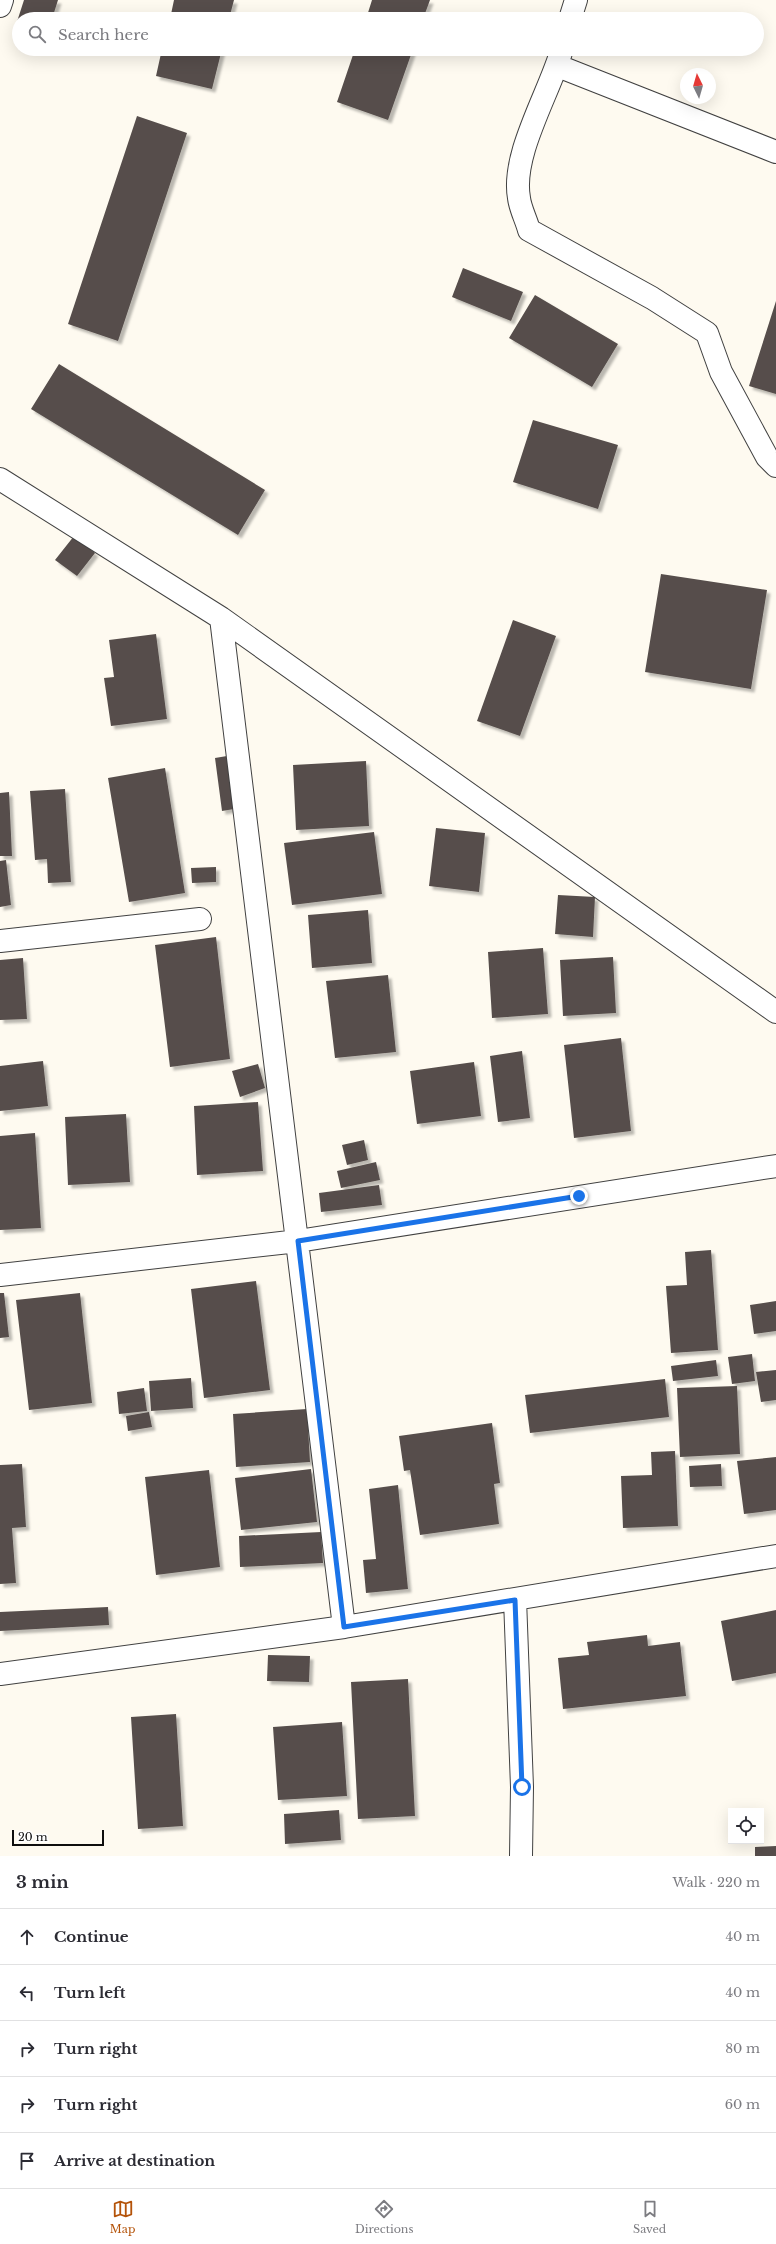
<!DOCTYPE html>
<meta charset="utf-8">
<style>
body{margin:0;font-family:"Libre Baskerville",serif;background:#f2f2f3;color:#2b2b33}
.controls{position:absolute;right:12px;bottom:12px;display:grid;overflow:hidden;border-radius:0px;box-shadow:0 4px 16px #0002}
.controls button{width:36px;height:36px;display:grid;place-items:center;padding:0;border:0;border-bottom:1px solid #e1e1e2;background:#fff;color:#2b2b33;font:20px sans-serif}
.compass{position:absolute;left:680px;top:68px;width:36px;height:36px;border-radius:50%;background:#fff;box-shadow:0 4px 16px #0002;rotate:355deg}
.scale{position:absolute;left:12px;bottom:10px;width:92px;box-sizing:border-box;padding-left:4px;border:2px solid #0e0e0e;border-top:0;font-size:11px;line-height:14px;white-space:nowrap;color:#0e0e0e;-webkit-text-stroke:3px #fff;paint-order:stroke}
.stop{position:absolute;width:12px;height:12px;margin:-9px;border:3px solid #1a73e8;border-radius:50%;background:#fff}
.stop.end{background:#1a73e8;border-color:#fff;box-shadow:0 1px 4px #0008}
.list{margin:0;padding:0;list-style:none}
h2{display:flex;justify-content:space-between;align-items:center;height:52px;margin:0;padding:0 16px;font-size:17px}
h2 small{font-size:13px;font-weight:400;color:#7c7c81}
.list li{display:grid;grid-template-columns:26px 1fr auto;gap:12px;align-items:center;box-sizing:border-box;height:56px;padding:0 16px;border-top:1px solid #e1e1e2}
.list b{display:block;font-size:15px;white-space:nowrap}
.list em{font-size:13px;font-style:normal;color:#7c7c81}
.icon{flex:none;width:22px;height:22px;fill:none;stroke:currentColor;stroke-width:2;stroke-linecap:round;stroke-linejoin:round}
.map{position:relative;flex:none;width:776px;height:1856px;overflow:hidden}
.search{position:absolute;background:#fff;box-shadow:0 4px 16px #0002;left:12px;right:12px;top:12px;height:44px;display:flex;align-items:center;gap:10px;box-sizing:border-box;padding:0 14px;border-radius:22px;color:#7c7c81;font-size:15px}
.sheet{height:332px;background:#fff}
nav{display:flex;justify-content:space-around;align-items:center;box-sizing:border-box;height:56px;border-top:1px solid #e1e1e2;background:#fff;font-size:11px;color:#7c7c81}
nav a{display:grid;justify-items:center;gap:2px}
nav .on{color:#b45309}
.map>svg:first-child{display:block}
.building{fill:#564e4b;filter:url(#shadow)}
.lines{fill:none;stroke-linecap:round;stroke-linejoin:round}
.minor-casing{stroke:#414141;stroke-width:24}
.minor{stroke:#fff;stroke-width:22}
.route{stroke:#1a73e8;stroke-width:5}
</style>
<div class="map">
<svg width="776" height="1856" viewBox="0 0 776 1856">
<defs>
<filter id="shadow"><feDropShadow dx="3.5" dy="3.5" stdDeviation="1" flood-color="#0004"/></filter>
</defs>
<rect width="100%" height="100%" fill="#fefaf0"/>
<path class="building" d="M24,0h34l-6,19h-33v14l-5,-2z
M174,0h60l-5,19h-59z
M372,0h58l-7,19h-57z
M162,49h60l-10,40 -56,-13z
M355,49h58l-25,71 -51,-18z
M137,116l50,17 -69,208 -50,-17z
M463,268l60,24 -12,29 -59,-24z
M535,295l83,49 -26,43 -83,-49z
M776,301v93l-27,-8z
M59,364l206,126 -27,45 -207,-126z
M533,420l85,25 -20,64 -85,-27z
M74,536l21,17 -18,23 -22,-16z
M661,574l106,16 -16,99 -106,-17z
M513,620l43,16 -36,100 -43,-15z
M156,634l11,85 -56,7 -7,-48 10,-1 -5,-37z
M227,756l7,53 -12,2 -7,-53z
M366,761l3,65 -73,4 -3,-65z
M165,768l20,125 -56,9 -21,-124z
M65,789l6,93 -23,1 -1,-24 -12,1 -5,-69z
M9,792l3,64h-12v-63z
M436,828l49,5 -6,59 -50,-6z
M374,832l8,62 -90,11 -8,-62z
M6,860l5,45 -11,2v-46z
M216,867v15l-24,1 -1,-15z
M558,895l37,2 -2,40 -38,-3z
M368,910l4,53 -60,5 -4,-53z
M216,937l14,122 -60,8 -15,-122z
M543,948l5,66 -56,4 -4,-66z
M613,957l3,56 -53,3 -3,-56z
M23,958l4,61 -27,1v-60z
M388,975l8,77 -61,6 -9,-77z
M621,1038l10,93 -57,7 -10,-93z
M522,1051l8,67 -32,4 -8,-66z
M43,1061l5,45 -48,5v-45z
M474,1062l7,54 -64,8 -7,-53z
M258,1064l7,24 -25,9 -8,-26z
M258,1102l5,69 -66,4 -3,-69z
M126,1114l4,68 -62,3 -3,-68z
M35,1133l6,95 -41,2v-94z
M364,1140l4,20 -21,5 -5,-20z
M376,1162l4,18 -39,8 -4,-17z
M379,1185l3,20 -61,7 -2,-19z
M711,1250l7,100 -47,3 -5,-67 21,-1 -2,-33z
M256,1281l14,109 -66,8 -13,-109z
M0,1293h4l5,44 -9,1z
M80,1293l12,110 -63,7 -13,-110z
M776,1301v30l-22,3 -4,-29z
M752,1354l3,27 -23,3 -4,-27z
M716,1360l2,16 -45,5 -2,-15z
M776,1370v30l-15,2 -5,-30z
M191,1378l2,30 -42,3 -2,-30z
M665,1379l4,38 -139,16 -5,-38z
M737,1386l3,68 -60,3 -3,-69z
M144,1388l3,23 -28,3 -2,-22z
M307,1409l3,53 -74,5 -3,-53z
M149,1412l3,15 -24,4 -2,-15z
M492,1423l8,60 -6,1 5,40 -79,11 -10,-65 -6,1 -5,-35z
M675,1451l3,75 -55,2 -2,-52 31,-1 -1,-23z
M776,1457v53l-32,4 -7,-53z
M22,1464l4,63 -14,1 4,55 -16,1v-119z
M721,1464l1,22 -32,1 -1,-21z
M311,1469l6,53 -76,8 -6,-52z
M209,1470l11,97 -64,8 -11,-98z
M398,1485l10,104 -42,4 -3,-33 13,-1 -7,-70z
M321,1532l2,31 -83,4 -1,-31z
M108,1607l1,18 -109,6v-19z
M776,1610v63l-44,8 -11,-60z
M647,1635l1,11 32,-4 6,54 -123,13 -5,-51 31,-3 -2,-13z
M268,1655l42,1 -1,26 -42,-1z
M408,1679l7,137 -57,3 -7,-137z
M176,1714l7,112 -45,3 -7,-112z
M342,1722l5,74 -69,4 -5,-73z
M339,1810l2,30 -56,4 -1,-30z
M776,1846v10h-21v-9z"/>
<g class="lines">
<g class="minor-casing">
<path id="minor" d="M0,6l2,-6
M570,19l6,-19
M562,49c-12,43 -51,105 -43,149 1,10 7,21 10,32l123,68 55,35 14,39 46,85 9,9
M558,66l218,86
M0,479l221,139 555,394
M221,618l123,1009
M0,941l200,-22
M0,1275l298,-34 478,-75
M515,1599l7,188 -1,69
M0,1674l344,-47 432,-71"/>
</g>
<use href="#minor" class="minor"/>
</g>
<g class="lines">
<path class="route" d="M522,1787l-7,-187 -171,27 -46,-386 281,-45"/>
</g>
</svg>
<div class="controls">
<button><svg class="icon" aria-label="locate" viewBox="0 0 24 24"><circle cx="12" cy="12" r="6"/><path d="M12 2v4M12 18v4M2 12h4M18 12h4"/></svg></button>
</div>
<svg class="compass" viewBox="-18 -18 36 36"><path d="M0-13l5 13h-10z" fill="#e53935"/><path d="M0 13l5-13h-10z" fill="#7c7c81"/></svg>
<div class="scale">20 m</div>
<div class="stop" style="left:522px;top:1787px"></div>
<div class="stop end" style="left:579px;top:1196px"></div>
<div class="search"><svg class="icon" aria-label="search" viewBox="0 0 24 24"><circle cx="10" cy="10" r="6"/><path d="M15 15l6 6"/></svg>Search here</div>
</div>
<section class="sheet">
<h2>3 min<small>Walk · 220 m</small></h2>
<ul class="list">
<li><svg class="icon" aria-label="ahead" viewBox="0 0 24 24"><path d="M12 20V5M6 11l6-6 6 6"/></svg><div><b>Continue</b></div><em>40 m</em></li>
<li><svg class="icon" aria-label="left" viewBox="0 0 24 24"><path d="M17 20v-9H6M10 6l-5 5 5 5"/></svg><div><b>Turn left</b></div><em>40 m</em></li>
<li><svg class="icon" aria-label="right" viewBox="0 0 24 24"><path d="M7 20v-9h11M14 6l5 5-5 5"/></svg><div><b>Turn right</b></div><em>80 m</em></li>
<li><svg class="icon" aria-label="right" viewBox="0 0 24 24"><path d="M7 20v-9h11M14 6l5 5-5 5"/></svg><div><b>Turn right</b></div><em>60 m</em></li>
<li><svg class="icon" aria-label="arrive" viewBox="0 0 24 24"><path d="M6 21V4h12l-3 4 3 4H6"/></svg><div><b>Arrive at destination</b></div></li>
</ul>
</section>
<nav>
<a class="on"><svg class="icon" aria-label="map" viewBox="0 0 24 24"><path d="M3 6l6-2 6 2 6-2v14l-6 2-6-2-6 2zM9 4v14M15 6v14"/></svg>Map</a>
<a><svg class="icon" aria-label="directions" viewBox="0 0 24 24"><path d="M12 3l9 9-9 9-9-9zM9 14v-3h6M13 9l2 2-2 2"/></svg>Directions</a>
<a><svg class="icon" aria-label="saved" viewBox="0 0 24 24"><path d="M7 4h10v16l-5-4-5 4z"/></svg>Saved</a>
</nav>
